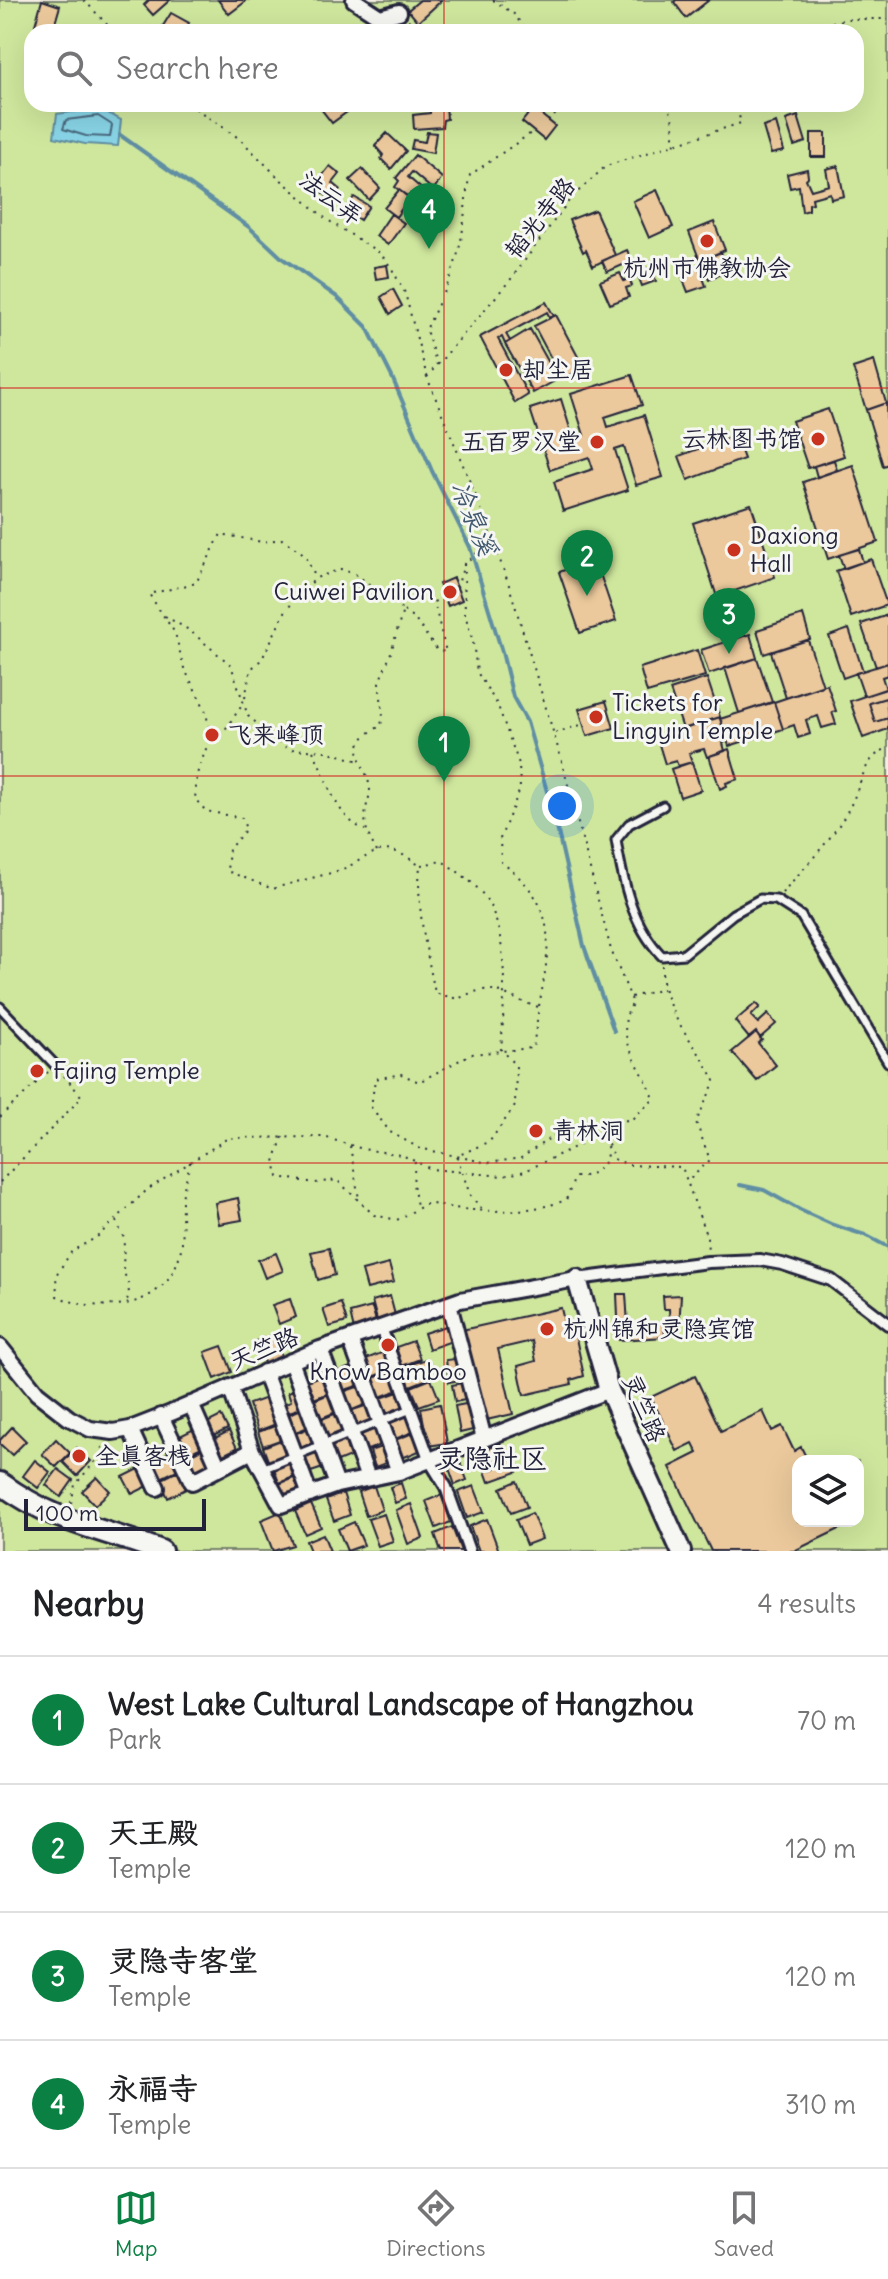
<!DOCTYPE html>
<meta charset="utf-8">
<style>
body{margin:0;font-family:Delius,"LXGW WenKai TC",sans-serif;background:#f6f6f6;color:#202124}
.controls{position:absolute;right:24px;bottom:24px;display:grid;overflow:hidden;border-radius:16px;box-shadow:0 8px 32px #0002}
.controls button{width:72px;height:72px;display:grid;place-items:center;padding:0;border:0;border-bottom:2px solid #e0e0e0;background:#fff;color:#202124;font:40px sans-serif}
.scale{position:absolute;left:24px;bottom:20px;width:182px;box-sizing:border-box;padding-left:8px;border:4px solid #22223b;border-top:0;font-size:22px;line-height:28px;white-space:nowrap;color:#22223b;-webkit-text-stroke:6px #f6f6f2;paint-order:stroke}
.you{position:absolute;left:562px;top:806px;width:28px;height:28px;margin:-20px;border:6px solid #fff;border-radius:50%;background:#1a73e8;box-shadow:0 0 0 12px #1a73e833}
.badge{display:grid;place-items:center;width:52px;height:52px;border-radius:50%;background:#0b8043;color:#fff;font-size:26px;font-weight:700}
.pin{position:absolute;translate:-50% -66px;filter:drop-shadow(0 2px 4px #0008)}
.pin::after{content:'';position:absolute;top:42px;width:28px;height:24px;background:inherit;clip-path:polygon(0 0,100% 0,50% 100%)}
.list{margin:0;padding:0;list-style:none}
h2{display:flex;justify-content:space-between;align-items:center;height:104px;margin:0;padding:0 32px;font-size:34px}
h2 small{font-size:26px;font-weight:400;color:#757577}
.list li{display:grid;grid-template-columns:52px 1fr auto;gap:24px;align-items:center;box-sizing:border-box;height:128px;padding:0 32px;border-top:2px solid #e0e0e0}
.list b{display:block;font-size:30px;white-space:nowrap}
.list p{margin:0;font-size:26px;white-space:nowrap;color:#757577}
.list em{font-size:26px;font-style:normal;color:#757577}
.icon{flex:none;width:44px;height:44px;fill:none;stroke:currentColor;stroke-width:2;stroke-linecap:round;stroke-linejoin:round}
.map{position:relative;flex:none;width:888px;height:1551px;overflow:hidden}
.search{position:absolute;background:#fff;box-shadow:0 8px 32px #0002;left:24px;right:24px;top:24px;height:88px;display:flex;align-items:center;gap:20px;box-sizing:border-box;padding:0 28px;border-radius:24px;color:#757577;font-size:30px}
.sheet{height:616px;background:#fff}
nav{display:flex;justify-content:space-around;align-items:center;box-sizing:border-box;height:112px;border-top:2px solid #e0e0e0;background:#fff;font-size:22px;color:#757577}
nav a{display:grid;justify-items:center;gap:4px}
nav .on{color:#0b8043}
.map>svg:first-child{display:block}
.green{fill:#cfe79d;stroke:#78846c;stroke-width:2;fill-rule:evenodd}
.water{fill:#89d6e8;stroke:#608ea3;stroke-width:2}
.lines{fill:none;stroke-linecap:round;stroke-linejoin:round}
.shore{stroke:#4b6a80;stroke-width:2}
.stream{stroke:#608ea3;stroke-width:4}
.building{fill:#ebc99c;stroke:#22223b;stroke-width:2}
.service-casing{stroke:#22223b;stroke-width:13}
.pedestrian-casing{stroke:#22223b;stroke-width:16}
.minor-casing{stroke:#22223b;stroke-width:20}
.tertiary-casing{stroke:#22223b;stroke-width:24}
.secondary-casing{stroke:#22223b;stroke-width:26}
.path{stroke:#22223b;stroke-width:2;stroke-dasharray:2 6;stroke-linecap:butt}
.service{stroke:#f6f6f2;stroke-width:7}
.pedestrian{stroke:#f6f6f2;stroke-width:10}
.minor{stroke:#f6f6f2;stroke-width:14}
.tertiary{stroke:#f6f6f2;stroke-width:18}
.secondary{stroke:#f6f6f2;stroke-width:20}
.grid{fill:none;stroke:#d62828;stroke-width:2;stroke-opacity:0.55}
.poi-dot{fill:#c8321e;stroke:#f6f6f2;stroke-width:3}
.labels{text-anchor:middle;stroke-width:6;stroke-linejoin:round;paint-order:stroke}
.street-label{font-size:24px;fill:#22223b;stroke:#f6f6f2}
.poi-label{font-size:24px;fill:#22223b;stroke:#f6f6f2;text-anchor:start}
.water-label{font-size:26px;font-style:italic;fill:#41586f;stroke:#f6f6f2}
.quarter-label{font-size:28px;fill:#22223b;stroke:#f6f6f2}
</style>
<div class="map">
<svg width="888" height="1551" viewBox="0 0 888 1551">
<rect width="100%" height="100%" fill="#f4ede1"/>
<filter id="ink" filterUnits="userSpaceOnUse"><feTurbulence type="fractalNoise" baseFrequency=".0125" numOctaves="2"/><feDisplacementMap in="SourceGraphic" scale="16" xChannelSelector="R" yChannelSelector="G"/><feConvolveMatrix kernelMatrix="1 2 1 2 8 2 1 2 1" color-interpolation-filters="sRGB"/></filter>
<g filter="url(#ink)">
<path class="green" d="M0,0h888v1551h-888zM32,32h824v72h-824zM798,1461h60v60h-60z"/>
<path class="water" d="M99,108l22,12 -3,26 -33,-2 -31,-7 3,-23z"/>
<g class="lines">
<path class="shore" d="M98,116l14,9 -2,12 -24,-1 -23,-7 3,-9z"/>
<path class="stream" d="M120,135l129,92 33,31 55,39 30,30 25,50 40,94 38,76 32,105 11,45 14,25 28,97 29,127 30,85
M740,1185l24,5 36,20 33,15 32,10 23,12"/>
</g>
<path class="building" d="M42,0l18,6 -7,24 -18,-5z
M149,0h21l-17,15 -9,-10z
M218,0h26l1,2 -16,12z
M420,0h22l-24,22 -10,-12z
M676,0h33l-23,18 -12,-16z
M171,13l18,10 -5,9h-19l-4,-3z
M320,104h21l6,8 -15,11 -14,-18z
M430,104h16l1,15 -4,1 -1,7 -28,2 -1,-14 17,-2z
M533,108l22,18 -11,14 -22,-18z
M798,116l8,26 -12,4 -8,-26z
M776,123l8,28 -13,3 -8,-27z
M427,132l9,1 -3,20 -22,-4 2,-9 12,2z
M387,133l19,18 -15,18 -10,-10 2,-4 -8,-9z
M811,133h15v24h-15z
M415,155l27,23 -9,12 -21,-18 -4,5 15,13 -9,11 -19,-14 4,-6 -3,-3z
M330,166l10,8 -7,9 7,6 -8,11 -18,-14z
M838,166l6,30 -13,3 -1,-6 -18,5 1,5 -4,1v6l-7,2 -3,-26 -9,2 -3,-14 20,-5 1,8 -2,2 5,11 18,-5 -3,-16z
M362,169l18,19 -11,12 -19,-20z
M399,190l10,8 -13,19 -12,-9z
M657,190l16,37 -24,11 -16,-37z
M354,197l15,9 -9,14 -15,-10z
M595,210l20,45 -22,11 -7,-16 -3,2 -14,-32z
M391,214l13,9 -16,22 -12,-9z
M714,222l11,28 -25,11 -11,-29z
M627,250l5,11 -25,11 -5,-11z
M721,252l7,20 -19,7 -7,-19z
M387,265l2,12 -13,2 -2,-12z
M651,267l5,14 -14,5 -5,-13z
M699,267l7,19 -18,6 -7,-18z
M620,273l4,8 5,-3 3,8 -6,2 3,9 -19,7 -10,-23z
M393,289l9,17 -12,8 -9,-17z
M546,302l8,14 -4,2 -3,-6 -41,22 4,7 -5,3 -3,-7 -4,2 30,56 -13,8 -35,-66z
M556,315l28,53 -22,11 -28,-53z
M530,329l28,50 -25,14 -28,-49z
M874,361l12,42 -20,7 -13,-42z
M632,375l10,30 -37,12 3,10 36,-12 19,62 -27,8 -12,-38 -9,3 13,40 -65,21 -9,-29 39,-13 -4,-12 -39,13 -20,-61 31,-10 12,39 11,-3 -13,-41z
M886,403l2,61 -5,2 -17,-56z
M828,409l16,47 -36,12 -16,-47z
M735,435l9,24 -56,21 -9,-24z
M834,460l3,10 -20,7 -3,-11z
M853,465l25,77 -50,17 -25,-77z
M751,504l24,73 -58,20 -24,-74z
M859,549l4,13 -19,7 -5,-14z
M595,559l21,62 -36,12 -21,-61z
M871,559l16,46 -36,12 -15,-46z
M453,578l9,22 -14,6 -9,-22z
M803,615l7,24 -46,15 -7,-24z
M888,615v48l-12,4 -15,-43z
M849,629l14,42 -20,7 -14,-42z
M750,634l7,24 -48,16 -8,-24z
M808,640l15,46 -37,12 -15,-46z
M697,650l8,26 -58,17 -7,-25z
M757,658l15,44 -33,11 -14,-45z
M888,663v12l-6,2 4,12 -22,7 -8,-23z
M707,678l13,39 -37,12 -13,-39z
M827,684l9,27 -4,1 4,12 -14,4 -4,-12 -12,4 4,14 -12,4 -4,-13 -11,4 -9,-27z
M888,688v14l-2,-4 -17,5 6,19 13,-4v11l-25,9 -13,-37z
M888,688v41l-25,9 -13,-37z
M886,698l2,20 -13,4 -6,-19z
M606,701l8,27 -27,8 -8,-27z
M774,702l9,27 -54,17 -9,-27z
M720,717l7,24 -4,2 2,8 -18,6 -3,-8 -15,4 3,9 -14,4 -2,-5 -11,3 -8,-26z
M729,749l9,30 -12,4 1,3 -7,3 -11,-33z
M692,762l9,28 -21,7 -9,-28z
M756,1003l4,4 -9,9 7,7 10,-9 8,10 -16,14 -4,-6 -7,6 -14,-17z
M756,1032l6,8 -4,3 18,22 -19,16 -25,-29z
M238,1198l4,22 -23,4 -4,-21z
M329,1248l6,27 -17,5 -7,-28z
M276,1253l7,18 -18,7 -7,-18z
M389,1264l5,18 -27,7 -5,-18z
M617,1294h9l2,31 36,-2 1,14 -46,3z
M681,1295l-2,33 -9,1 -1,-20h-5l-1,-13z
M390,1296l5,19 -18,5 -5,-19z
M290,1299l6,18 -17,7 -7,-19z
M341,1303l6,19 -18,5 -6,-18z
M372,1307l5,18 -23,5 -4,-17z
M561,1308l4,18 8,-2 11,52 -13,4 1,4 -48,11 -6,-29 18,-5 -4,-20 -34,8 15,65 -31,7 -20,-91z
M449,1325l6,15 -26,9 -5,-16z
M273,1335l10,26 -17,7 -10,-27z
M413,1341l7,18 -18,7 -6,-19z
M222,1346l10,26 -17,7 -10,-27z
M384,1352l7,18 -18,7 -7,-18z
M463,1358l2,21 -16,3 -3,-22z
M426,1359l7,18 -23,9 -7,-19z
M353,1366l7,19 -18,6 -7,-18z
M391,1372l7,18 -18,7 -7,-19z
M322,1375l7,18 -18,7 -7,-18z
M695,1376l26,55 42,-20 9,20 10,-5 12,25 7,-4 7,14h-10v60h58l-62,30h-83l-41,-84 28,-14 -5,-10 -16,8 -26,-54z
M431,1379l8,20 -20,7 -8,-19z
M467,1382l3,17 -15,3 -3,-17z
M360,1386l7,18 -17,7 -7,-19z
M297,1389l7,18 -18,6 -3,-9 8,-3 -3,-9z
M398,1392l7,18 -17,7 -7,-19z
M329,1394l7,18 -17,7 -7,-18z
M266,1398l10,26 -18,7 -9,-27z
M471,1403l6,26 -17,4 -5,-27z
M440,1404l7,39 -19,3 -7,-38z
M368,1405l6,18 -17,6 -7,-18z
M304,1408l7,18 -18,7 -6,-18z
M337,1413l6,19 -17,6 -7,-18z
M406,1414l7,18 -18,7 -7,-18z
M221,1416l7,13 -17,8 -6,-13z
M275,1426l5,14 -17,6 -5,-14z
M12,1427l14,14 -14,14 -12,-11v-4z
M311,1427l6,16 -17,7 -6,-16z
M374,1427l6,18 -17,7 -7,-18z
M194,1429l8,18 -18,8 -8,-17z
M229,1431l8,17 -18,9 -8,-17z
M413,1433l6,18 -17,7 -7,-18z
M56,1439l14,14 -14,14 -14,-13z
M344,1439l6,18 -17,7 -7,-18z
M281,1440l6,16 -18,7 -6,-16z
M501,1444l6,17 5,-2 5,13 -28,10 -4,-11 10,-3 -7,-20z
M381,1447l5,16 -11,4 -5,-16z
M77,1448l14,13 -14,15 -14,-14z
M203,1448l8,17 -18,9 -8,-17z
M320,1450l6,17 -15,5 -6,-16z
M168,1453l9,17 -18,9 -9,-18z
M35,1460l15,12 -12,16 -15,-12z
M291,1462l5,14 -17,7 -5,-15z
M461,1464l6,16 -12,5 -6,-17z
M141,1468l9,17 -18,9 -9,-17z
M58,1469l15,11 -12,17 -15,-12z
M178,1471l8,18 -18,9 -8,-18z
M97,1477l13,14 -15,14 -13,-14z
M296,1477l6,15 -18,6 -5,-14z
M517,1481l10,26 -16,6 -10,-25z
M401,1483l5,16 -11,4 -5,-16z
M374,1486l8,24 -16,6 -8,-24z
M474,1486l10,26 -17,6 -9,-26z
M343,1493l7,22 -16,6 -8,-21z
M441,1495l10,27 -15,6 -10,-27z
M311,1504l10,23 -16,7 -10,-23z
M411,1504l12,34 -15,6 -12,-34z
M280,1512l13,33 -20,6 -12,-31z
M532,1513l10,26 -16,6 -10,-25z
M384,1514l9,27 -15,5 -10,-27z
M487,1519l12,32h-20l-9,-25z
M354,1522l10,23 -17,6 -9,-22z
M452,1527l9,24h-20l-6,-17z
M323,1534l7,17h-20l-4,-10z"/>
<g class="lines">
<g class="service-casing">
<path id="service" d="M663,806l-34,18 -13,16c7,42 16,85 46,116l22,-2 49,-40 27,-15 16,1 25,16 87,146
M0,1007l55,58
M262,1469l149,-60"/>
</g>
<g class="pedestrian-casing">
<path id="pedestrian" d="M577,1279l131,-17 52,-2 22,4 49,16 57,44
M381,1328l49,133 16,26 23,64"/>
</g>
<g class="minor-casing">
<path id="minor" d="M354,0l26,17 19,-5
M449,1304l35,135
M350,1339l49,133
M0,1347l37,46 32,25 21,11 23,3 17,-3 41,-16 149,-64 140,-49 117,-21
M320,1349l48,129
M291,1361l46,124
M264,1372l46,123
M230,1387l22,64
M191,1404l28,64
M161,1416l31,66 60,-31 29,54 56,-20 62,-13 210,-82
M130,1429l27,59"/>
</g>
<g class="tertiary-casing">
<path id="tertiary" d="M577,1279l32,111 72,161"/>
</g>
<g class="secondary-casing">
<path id="secondary" d="M0,1483c17,12 35,23 54,31 34,15 72,23 107,37"/>
</g>
<path class="path" d="M84,0l30,32
M493,0l21,14 13,18
M408,20l24,12
M785,32l62,-13h41
M189,104l51,35 39,39 47,41 54,34 11,14 14,26 22,84 52,127 29,78 53,176 50,192 22,53c-23,32 11,65 21,96l-22,20 -23,5 -4,13 9,22 15,6 53,2 25,71 1,13
M666,104l6,11 3,30
M548,121l19,-17
M444,293c10,-24 18,-48 20,-74 2,-16 2,-29 6,-44l64,-44
M437,365l-11,-35 14,-30
M427,377l84,-98 60,-81 35,-32 135,-43 -5,-19
M464,564l1,50 8,28 4,30 21,34 21,58 1,25 -20,50 1,23c58,43 50,81 38,144
M457,588l7,-24 28,-24
M404,611l12,10 21,29 9,2 -12,-50 9,-6
M165,616l24,14 42,35 17,51 40,33 38,2 33,10
M245,698l6,-29 11,-10 24,-49 29,-31
M555,733l29,-9
M211,735l15,-7 17,-24
M313,751c15,28 21,66 52,79
M377,852c-8,-15 -14,-25 -11,-43 1,-6 4,-13 4,-18 -1,-28 -32,-44 11,-65l2,-13 -4,-31 11,-26 13,-46 -46,-35 -16,-6 -25,9 -12,-24 -22,-15 -20,3 -41,-8 -25,49 -47,11 26,39 9,35 21,41 6,26 -14,39 -2,25 11,12 36,7 4,11 -17,20 -2,22 46,18c20,-7 41,-11 61,-17 39,-12 43,-39 86,-6 -4,42 7,86 15,127l23,6c41,-21 43,-1 81,8l-6,41 -62,6 -52,28 -18,-8 -26,5 -4,28 19,25 29,16 69,15 33,-5 32,-22 27,-10 29,-2
M421,865l21,-4c18,12 40,26 49,47 18,37 13,102 10,142l15,16 -1,40 -25,35 -33,15 13,39 12,14
M782,893c25,-29 57,-60 72,-95 9,-21 11,-41 34,-50
M662,965c-1,50 34,75 53,116l-19,41 14,38 -21,20
M631,997l32,-8
M0,1117l48,-45
M283,1137l-8,21 3,19 37,6 22,-3 37,35 23,5 31,-17c41,10 99,12 138,-3l9,-23c18,0 35,-12 32,-32
M350,1146l9,53
M190,1162c-2,10 -5,20 -7,31 -3,16 1,33 -1,49 -4,37 -29,60 -65,63 -26,1 -37,1 -60,-9l-1,-21 16,-24 25,-14 50,-47 81,-52 96,-1 39,12 39,6 29,14 72,7 22,-5 81,-39
M415,1162l-2,22 4,22
M0,1182l82,-85 -21,-25
M116,1221l8,17 -1,33 5,11 1,12 -3,9
M71,1503l4,-18 24,-28 4,-13"/>
<use href="#service" class="service"/>
<use href="#pedestrian" class="pedestrian"/>
<use href="#minor" class="minor"/>
<use href="#tertiary" class="tertiary"/>
<use href="#secondary" class="secondary"/>
</g>
</g>
<path class="grid" d="M444,0v32M444,104v1447M0,388h888M0,776h888M0,1163h888"/>
<g class="poi-dot">
<circle cx="707" cy="241" r="8"/>
<circle cx="506" cy="370" r="8"/>
<circle cx="818" cy="439" r="8"/>
<circle cx="597" cy="442" r="8"/>
<circle cx="734" cy="550" r="8"/>
<circle cx="450" cy="592" r="8"/>
<circle cx="596" cy="717" r="8"/>
<circle cx="212" cy="735" r="8"/>
<circle cx="37" cy="1071" r="8"/>
<circle cx="536" cy="1131" r="8"/>
<circle cx="547" cy="1329" r="8"/>
<circle cx="388" cy="1345" r="8"/>
<circle cx="79" cy="1456" r="8"/>
</g>
<g class="labels">
<g class="street-label">
<text transform="translate(331 198) rotate(37)" y="8">法云弄</text>
<text transform="translate(540 218) rotate(-51)" y="8">韬光寺路</text>
<text transform="translate(264 1349) rotate(-23)" y="8">天竺路</text>
<text transform="translate(644 1408) rotate(67)" y="8">灵竺路</text>
</g>
<g class="poi-label">
<text x="707" y="276" text-anchor="middle">杭州市佛教协会</text>
<text x="522" y="378">却尘居</text>
<text x="802" y="447" text-anchor="end">云林图书馆</text>
<text x="581" y="450" text-anchor="end">五百罗汉堂</text>
<text x="750" y="544">Daxiong<tspan x="750" dy="28">Hall</tspan></text>
<text x="434" y="600" text-anchor="end">Cuiwei Pavilion</text>
<text x="612" y="711">Tickets for<tspan x="612" dy="28">Lingyin Temple</tspan></text>
<text x="228" y="743">飞来峰顶</text>
<text x="53" y="1079">Fajing Temple</text>
<text x="552" y="1139">青林洞</text>
<text x="563" y="1337">杭州锦和灵隐宾馆</text>
<text x="388" y="1380" text-anchor="middle">Know Bamboo</text>
<text x="95" y="1464">全真客栈</text>
</g>
<g class="water-label">
<text transform="translate(474 518) rotate(67)" y="9">冷泉溪</text>
</g>
<g class="quarter-label">
<text x="492" y="1468">灵隐社区</text>
</g>
</g>
</svg>
<div class="controls">
<button><svg class="icon" aria-label="layers" viewBox="0 0 24 24"><path d="M12 4l9 5-9 5-9-5zM3 14l9 5 9-5"/></svg></button>
</div>
<div class="scale">100 m</div>
<div class="you"></div>
<div class="pin badge" style="left:444px;top:782px">1</div>
<div class="pin badge" style="left:587px;top:596px">2</div>
<div class="pin badge" style="left:729px;top:654px">3</div>
<div class="pin badge" style="left:429px;top:249px">4</div>
<div class="search"><svg class="icon" aria-label="search" viewBox="0 0 24 24"><circle cx="10" cy="10" r="6"/><path d="M15 15l6 6"/></svg>Search here</div>
</div>
<section class="sheet">
<h2>Nearby<small>4 results</small></h2>
<ul class="list">
<li><span class="badge">1</span><div><b>West Lake Cultural Landscape of Hangzhou</b><p>Park</p></div><em>70 m</em></li>
<li><span class="badge">2</span><div><b>天王殿</b><p>Temple</p></div><em>120 m</em></li>
<li><span class="badge">3</span><div><b>灵隐寺客堂</b><p>Temple</p></div><em>120 m</em></li>
<li><span class="badge">4</span><div><b>永福寺</b><p>Temple</p></div><em>310 m</em></li>
</ul>
</section>
<nav>
<a class="on"><svg class="icon" aria-label="map" viewBox="0 0 24 24"><path d="M3 6l6-2 6 2 6-2v14l-6 2-6-2-6 2zM9 4v14M15 6v14"/></svg>Map</a>
<a><svg class="icon" aria-label="directions" viewBox="0 0 24 24"><path d="M12 3l9 9-9 9-9-9zM9 14v-3h6M13 9l2 2-2 2"/></svg>Directions</a>
<a><svg class="icon" aria-label="saved" viewBox="0 0 24 24"><path d="M7 4h10v16l-5-4-5 4z"/></svg>Saved</a>
</nav>
